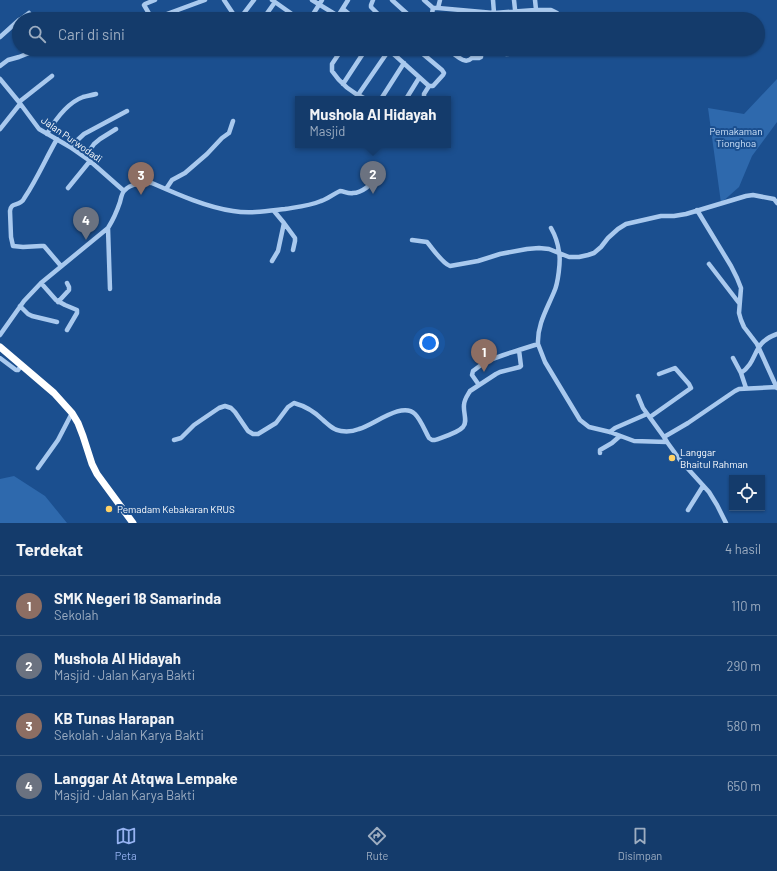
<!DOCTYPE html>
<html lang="id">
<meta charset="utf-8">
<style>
body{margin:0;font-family:Barlow,sans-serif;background:#1d4271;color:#f1f3f6}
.controls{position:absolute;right:12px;bottom:12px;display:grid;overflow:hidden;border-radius:0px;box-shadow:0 1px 3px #0004}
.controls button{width:36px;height:36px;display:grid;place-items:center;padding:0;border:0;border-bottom:1px solid #33557e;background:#143b6b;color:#f1f3f6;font:20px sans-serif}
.you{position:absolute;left:429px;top:343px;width:14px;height:14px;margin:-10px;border:3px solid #fff;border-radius:50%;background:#1a73e8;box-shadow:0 0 0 6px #1a73e833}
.badge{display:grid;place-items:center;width:26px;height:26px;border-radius:50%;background:#95b2f1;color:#fff;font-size:13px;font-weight:700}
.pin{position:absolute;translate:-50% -33px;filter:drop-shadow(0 1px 2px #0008)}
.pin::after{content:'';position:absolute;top:21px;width:14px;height:12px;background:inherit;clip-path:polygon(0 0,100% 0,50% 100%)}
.popup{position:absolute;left:295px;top:96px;width:156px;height:52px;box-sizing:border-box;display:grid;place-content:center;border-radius:0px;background:#143b6b;filter:drop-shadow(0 1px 3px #0005);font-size:13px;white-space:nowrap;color:#9dadc1}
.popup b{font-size:15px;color:#f1f3f6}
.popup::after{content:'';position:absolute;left:50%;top:100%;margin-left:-8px;border:8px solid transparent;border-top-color:#143b6b}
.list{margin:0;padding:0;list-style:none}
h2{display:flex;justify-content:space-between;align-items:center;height:52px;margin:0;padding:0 16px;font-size:17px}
h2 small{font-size:13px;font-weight:400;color:#9dadc1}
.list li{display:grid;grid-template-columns:26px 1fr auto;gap:12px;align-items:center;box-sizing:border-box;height:60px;padding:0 16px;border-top:1px solid #33557e}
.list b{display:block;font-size:15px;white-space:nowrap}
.list p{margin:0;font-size:13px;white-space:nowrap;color:#9dadc1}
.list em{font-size:13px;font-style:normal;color:#9dadc1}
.icon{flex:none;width:22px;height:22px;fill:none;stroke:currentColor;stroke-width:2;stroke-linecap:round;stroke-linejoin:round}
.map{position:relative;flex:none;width:777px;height:523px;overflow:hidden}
.search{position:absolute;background:#143b6b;box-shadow:0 1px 3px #0004;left:12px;right:12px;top:12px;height:44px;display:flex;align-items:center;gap:10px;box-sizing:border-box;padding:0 14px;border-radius:22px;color:#9dadc1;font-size:15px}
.sheet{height:292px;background:#143b6b}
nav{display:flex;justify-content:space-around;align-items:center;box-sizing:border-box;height:56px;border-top:1px solid #33557e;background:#143b6b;font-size:11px;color:#9dadc1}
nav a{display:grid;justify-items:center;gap:2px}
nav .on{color:#95b2f1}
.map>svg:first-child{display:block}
.green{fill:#2e69ad}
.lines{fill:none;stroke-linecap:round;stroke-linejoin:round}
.minor{stroke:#a9c9ee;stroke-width:4.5}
.highway{stroke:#fff;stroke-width:7}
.poi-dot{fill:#ffd166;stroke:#1b4f8f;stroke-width:1.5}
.labels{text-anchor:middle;stroke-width:4;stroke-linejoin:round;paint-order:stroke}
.park-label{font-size:10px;fill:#cfe3fa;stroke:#1b4f8f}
.street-label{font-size:10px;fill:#fff;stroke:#1b4f8f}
.poi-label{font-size:10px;fill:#fff;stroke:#1b4f8f;text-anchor:start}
</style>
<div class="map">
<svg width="777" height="523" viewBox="0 0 777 523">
<rect width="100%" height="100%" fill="#1b4f8f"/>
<path class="green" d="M777,79v43l-25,34 -13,31 -18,16 -13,-95 36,6z
M14,476l31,20 22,27h-67v-44z"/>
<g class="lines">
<path class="minor" d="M155,0l-10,4 -1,1 7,12 2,2 3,-1 49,-18
M224,0l12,18 3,1 2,-2 13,-17
M272,0l27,19
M312,0l26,16 10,-16
M373,0l-2,5v2l12,12
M392,0l21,19
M424,0l9,8h5l56,5 41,-3h16l6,3 2,6
M493,0l1,13 1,6
M514,0l2,19
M535,0l2,19
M438,8l2,-8
M343,9l12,10
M338,16l6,3
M21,19l8,-6
M263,19l12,-17
M310,19l12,-19
M431,19l2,-11
M0,37l19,-17
M342,49l-10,15v7c8,12 20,22 34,28
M388,49l41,37h4l10,-11 1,-2 -2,-3 -25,-21
M448,49c11,9 21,21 29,0
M501,49l5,5 12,-1 3,-2v-2
M472,58h7l2,-1v-2l-1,-6
M0,66l8,-6 11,-3 10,-4
M0,79l19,23 20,27 31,18 20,14 34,30
M343,84l23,-35
M358,95l31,-45
M424,97v-3l5,-8
M381,99l23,-36
M406,99l13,-21
M19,102l33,-26
M0,129l20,-25
M47,134c8,-14 20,-31 36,-37 4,-1 9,-2 13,-3
M57,139c-11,19 -20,40 -32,58 -1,2 -2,4 -4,5 -5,4 -10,1 -11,9l1,26 2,9 10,1 18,-1h3l17,20
M70,147l14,-13 43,-23
M85,157l9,-13 6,-5 16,-10
M68,188l22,-27
M166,189l6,-9 13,-7 22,-19 15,-16 7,-5 4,-12
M697,210l34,56 6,12 4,10 -2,25 2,7 3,7 13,17 20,44
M284,223l11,15v3l-2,9
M108,228l2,61
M412,240l15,2c6,7 15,21 23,24l28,-5 22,-7 27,-5 12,-1 10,1 20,8h10l9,-2 6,-2 7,-6 7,-9 10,-9 8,-5 35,-8h13l12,-2 60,-18 7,-1 21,4 3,4
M272,261l6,-10 6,-28 -10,-12
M709,264l30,39
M41,283l15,17 9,5 12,5v3l-10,17
M58,302l11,-12v-3l-2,-4
M20,306l8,8 4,2 25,6
M0,335l24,-34 17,-18 67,-55c5,-8 9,-17 12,-26 1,-4 2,-10 5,-12 5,-6 20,-8 27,-7 25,11 54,24 81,28 17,3 35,0 52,-2 12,-2 24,-3 36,-8 7,-2 12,-7 19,-10 4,0 8,3 13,2 9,0 19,-9 24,-16
M538,344c-1,-19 9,-35 16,-52 4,-8 7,-32 5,-40 -1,-8 -4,-17 -8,-24
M0,358l16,12h2l4,-5
M733,358l8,15 5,15
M741,373c18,-12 10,-30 36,-39
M479,385l-7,-10 1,-4c14,-12 28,-15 46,-21
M638,396l5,12 21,29
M650,417l41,-29 -2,-4 -14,-16 -16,6
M610,432l5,-4 32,-14
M174,440l7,-2 13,-13 25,-17 6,-2 6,2 4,4 13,19 5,3h5l18,-11 12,-16 6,-4c11,3 22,10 29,17 6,5 10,10 18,11 6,1 13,0 18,-2 15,-4 43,-28 56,-15 6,6 10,17 14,24l3,2h3c8,-3 23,-7 28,-13 5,-5 0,-15 1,-22 0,-5 3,-9 6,-14l26,-17 4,-2 20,-5 1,-1 -2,-16 19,-6 7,18 35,58 9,7 21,5 24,9 33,1 -3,-5 24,-14 47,-32 4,-2 38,-2
M667,442l13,18 29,32 8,13 9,18
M600,453v-3l12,-7 8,-7
M38,468l20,-28 14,-27
M688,510l15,-24"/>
<path class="highway" d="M0,347l54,46 18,20 6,10 5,13 9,28 5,10 36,49"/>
</g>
<g class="poi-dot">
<circle cx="672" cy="458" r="4"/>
<circle cx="109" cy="509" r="4"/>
</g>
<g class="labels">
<g class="park-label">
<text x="736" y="135">Pemakaman<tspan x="736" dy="12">Tionghoa</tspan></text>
</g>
<g class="street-label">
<text transform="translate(72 139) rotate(35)" y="4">Jalan Purwodadi</text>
</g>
<g class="poi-label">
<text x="680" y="456">Langgar<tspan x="680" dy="12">Bhaitul Rahman</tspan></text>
<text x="117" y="513">Pemadam Kebakaran KRUS</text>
</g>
</g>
</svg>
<div class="controls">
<button><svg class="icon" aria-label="locate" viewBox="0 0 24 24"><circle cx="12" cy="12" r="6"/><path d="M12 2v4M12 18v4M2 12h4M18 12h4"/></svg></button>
</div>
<div class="you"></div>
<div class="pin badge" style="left:484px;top:372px;background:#8d6e63">1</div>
<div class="pin badge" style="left:373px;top:194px;background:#6b7280">2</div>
<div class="popup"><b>Mushola Al Hidayah</b>Masjid</div>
<div class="pin badge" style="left:141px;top:195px;background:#8d6e63">3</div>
<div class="pin badge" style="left:86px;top:240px;background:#6b7280">4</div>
<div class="search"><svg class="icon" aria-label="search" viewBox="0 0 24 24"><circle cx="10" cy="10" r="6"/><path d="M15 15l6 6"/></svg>Cari di sini</div>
</div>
<section class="sheet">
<h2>Terdekat<small>4 hasil</small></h2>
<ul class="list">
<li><span class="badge" style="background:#8d6e63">1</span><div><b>SMK Negeri 18 Samarinda</b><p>Sekolah</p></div><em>110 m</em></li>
<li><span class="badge" style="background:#6b7280">2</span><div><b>Mushola Al Hidayah</b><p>Masjid · Jalan Karya Bakti</p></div><em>290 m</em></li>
<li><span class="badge" style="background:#8d6e63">3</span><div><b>KB Tunas Harapan</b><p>Sekolah · Jalan Karya Bakti</p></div><em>580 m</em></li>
<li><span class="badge" style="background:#6b7280">4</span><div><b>Langgar At Atqwa Lempake</b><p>Masjid · Jalan Karya Bakti</p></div><em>650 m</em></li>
</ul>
</section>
<nav>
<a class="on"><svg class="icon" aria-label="map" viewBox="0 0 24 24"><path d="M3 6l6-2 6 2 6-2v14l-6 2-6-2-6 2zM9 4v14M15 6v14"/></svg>Peta</a>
<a><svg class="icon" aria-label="directions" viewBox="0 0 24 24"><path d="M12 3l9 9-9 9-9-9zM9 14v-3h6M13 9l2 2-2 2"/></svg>Rute</a>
<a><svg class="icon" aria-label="saved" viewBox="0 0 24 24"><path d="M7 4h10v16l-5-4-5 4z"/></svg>Disimpan</a>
</nav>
